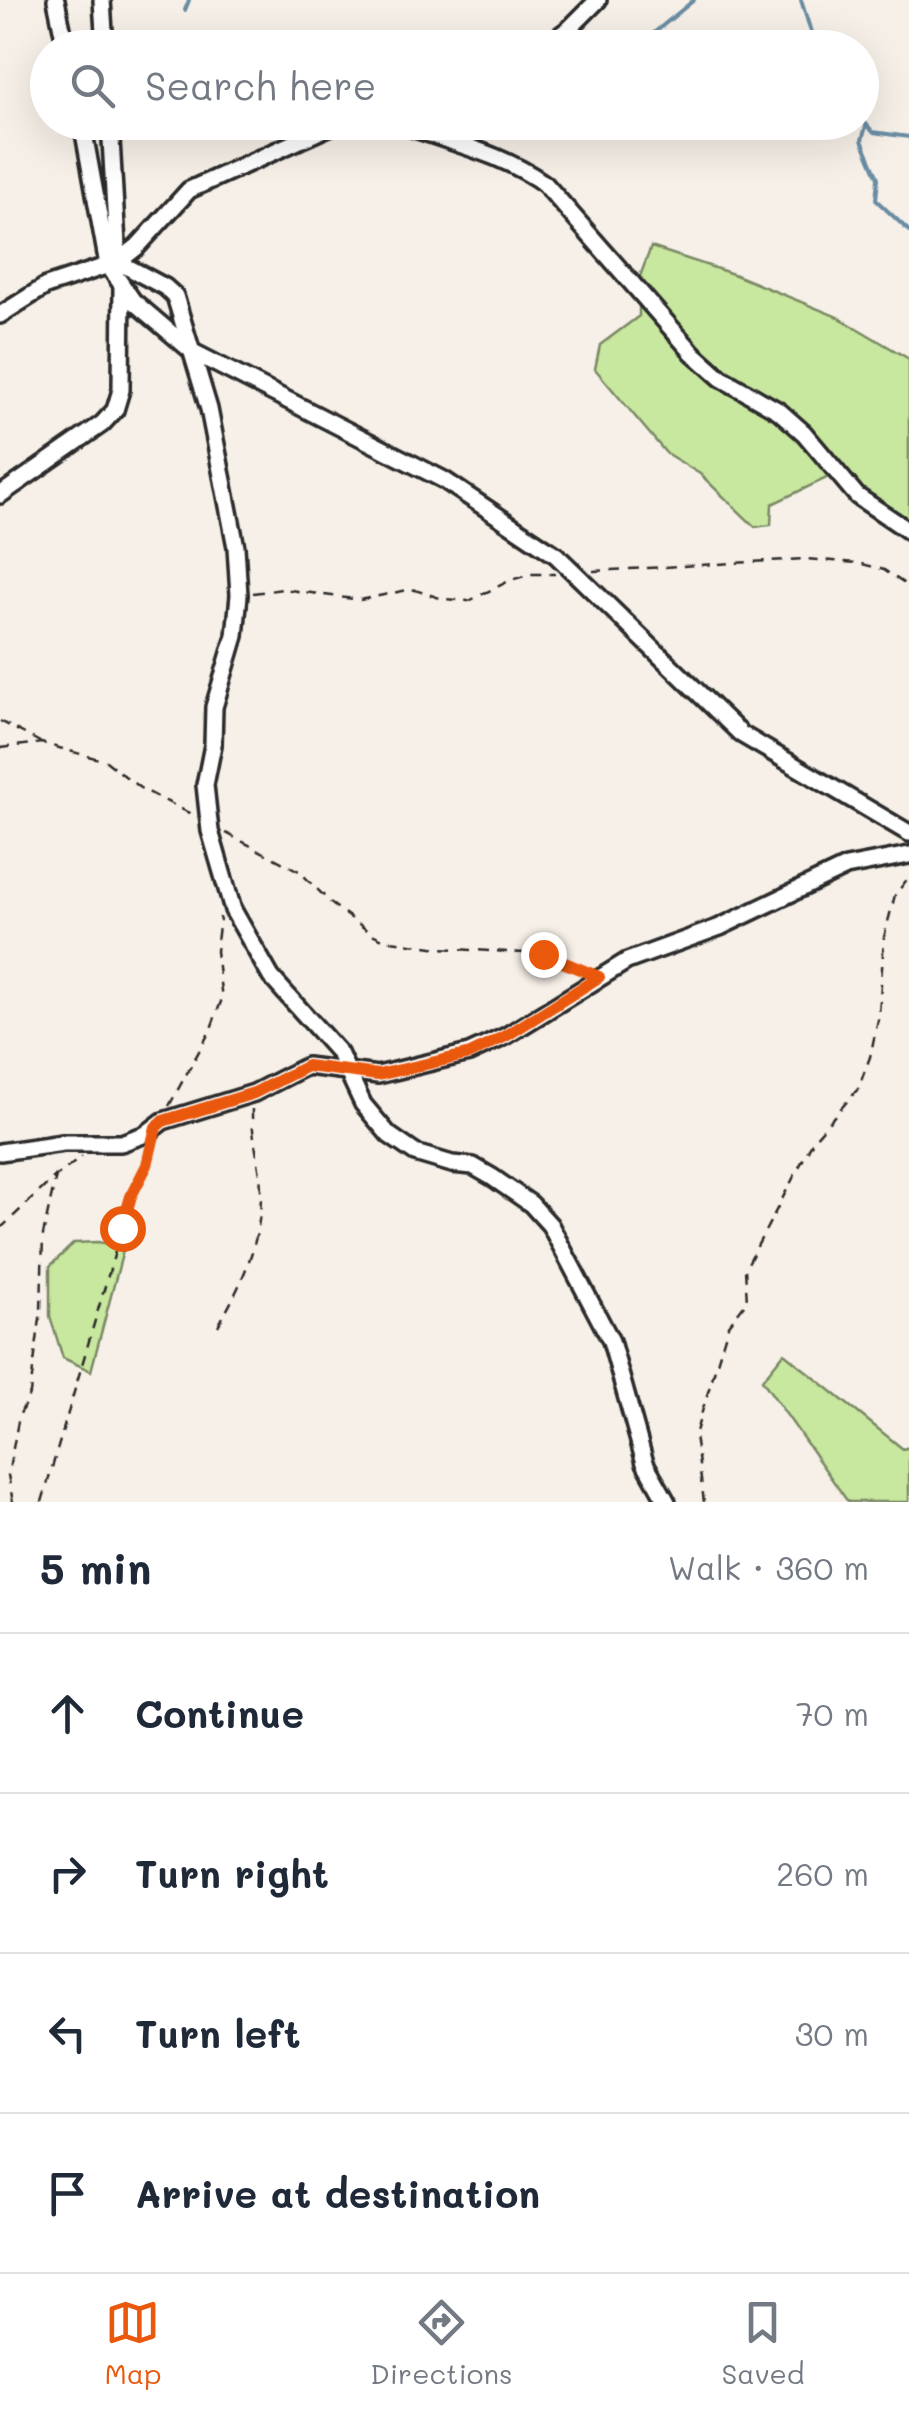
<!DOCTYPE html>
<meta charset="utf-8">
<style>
body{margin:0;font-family:Mali,sans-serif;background:#f2f2f3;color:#1f2937}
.stop{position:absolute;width:30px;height:30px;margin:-22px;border:8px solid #ea580c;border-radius:50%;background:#fff}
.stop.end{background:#ea580c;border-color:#fff;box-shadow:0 2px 10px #0008}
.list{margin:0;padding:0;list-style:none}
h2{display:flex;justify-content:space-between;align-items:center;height:130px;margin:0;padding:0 40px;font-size:42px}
h2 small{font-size:32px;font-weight:400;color:#747a83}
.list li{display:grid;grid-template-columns:65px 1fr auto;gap:30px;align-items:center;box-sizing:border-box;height:160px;padding:0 40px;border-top:2px solid #e0e1e3}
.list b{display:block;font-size:38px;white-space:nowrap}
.list em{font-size:32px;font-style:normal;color:#747a83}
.icon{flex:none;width:55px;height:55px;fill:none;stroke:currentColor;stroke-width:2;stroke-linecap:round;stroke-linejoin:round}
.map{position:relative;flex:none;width:909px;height:1502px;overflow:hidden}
.search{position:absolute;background:#fff;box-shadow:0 10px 40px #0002;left:30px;right:30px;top:30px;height:110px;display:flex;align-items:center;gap:25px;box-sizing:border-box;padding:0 35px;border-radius:55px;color:#747a83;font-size:38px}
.sheet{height:770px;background:#fff}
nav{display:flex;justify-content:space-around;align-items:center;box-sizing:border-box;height:140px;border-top:2px solid #e0e1e3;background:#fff;font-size:28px;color:#747a83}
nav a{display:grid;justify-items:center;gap:5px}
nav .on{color:#ea580c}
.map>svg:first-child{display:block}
.green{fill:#c8e79f;stroke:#7a8965;stroke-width:2.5}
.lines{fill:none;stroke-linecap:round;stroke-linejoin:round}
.stream{stroke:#6a8da4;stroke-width:4}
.minor-casing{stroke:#2b2b2b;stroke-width:22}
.path{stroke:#2b2b2b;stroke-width:2.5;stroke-dasharray:10 8;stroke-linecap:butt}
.minor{stroke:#fff;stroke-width:15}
.route{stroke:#ea580c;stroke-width:12}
</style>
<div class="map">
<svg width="909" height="1502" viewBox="0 0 909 1502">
<rect width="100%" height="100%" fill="#f7f0e8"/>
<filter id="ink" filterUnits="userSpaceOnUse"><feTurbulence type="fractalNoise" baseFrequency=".01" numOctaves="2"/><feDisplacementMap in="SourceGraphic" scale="20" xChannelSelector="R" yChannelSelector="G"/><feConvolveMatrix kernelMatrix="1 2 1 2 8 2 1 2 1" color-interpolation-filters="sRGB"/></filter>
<g filter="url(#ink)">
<path class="green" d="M651,247l82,27 105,43 71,42v172l-72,-58 -65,31 -1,21 -16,2 -55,-53 -34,-21 -71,-84 5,-24 39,-29v-37z
M98,1242l26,5 -33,124 -28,-13 -13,-42v-50l24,-23z
M784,1353l119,96 6,-2v55h-61l-86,-122z"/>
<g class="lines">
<path class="stream" d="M801,0l15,48
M185,10l4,-10
M639,45l55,-45
M862,119l11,13 36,5
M866,126l-4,14 16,38 -2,22 33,31"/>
<g class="minor-casing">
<path id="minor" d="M56,0l10,48
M102,0l3,48
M543,48l27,-20 28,-28
M82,122l26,143 25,36 60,51 251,128 112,75 185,179 168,99
M110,122l8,140 47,25 10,9 34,113 27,138 3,48 -4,41 -21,71 -1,38 -8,40 5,46 23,79 38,67 68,76 24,51 26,31 26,18 37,11 21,2 19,11 39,27 19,21 61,116 34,122 22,39
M396,122c51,20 104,30 149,62l148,169 28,25 58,33 25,22 53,63 52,35
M0,315l46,-29 72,-24 19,-15 52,-57 151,-68
M0,495l102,-71 13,-14 6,-20 1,-105
M0,1152l63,-9h58l25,-9 17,-13 91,-28 53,-27 71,9 91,-22 37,-17 121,-75 93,-34 126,-60 63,-12"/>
</g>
<path class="path" d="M593,571l212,-12 54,4 25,7 25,17
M253,593l30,-4 77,11 52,-11 31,10 26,2 42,-21 20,-6h24
M0,721l40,21
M0,748l41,-5 65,18 34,27 57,29
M226,833l73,38 34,34 39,29 13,6 53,8 105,6 41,17
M169,1106l41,-75 12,-32 -6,-48 4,-34
M0,1229l56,-53 26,-19
M218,1326c24,-42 43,-84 43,-133 0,-29 -10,-55 -9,-86
M13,1502l-5,-27 11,-59 11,-23 11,-82 2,-76 13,-59
M42,1502l89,-305 16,-32 3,-16
M704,1502l-9,-67 33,-109 19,-25 -2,-32 69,-130 44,-50 12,-32 9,-42 5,-78 11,-42 14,-18"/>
<use href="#minor" class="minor"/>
</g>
</g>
<g class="lines" filter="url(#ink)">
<path class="route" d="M122,1228l9,-32 16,-31 9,-38 7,-6 91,-28 53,-27 71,9 92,-21 36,-18 93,-59 -56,-23"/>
</g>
</svg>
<div class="stop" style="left:122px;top:1228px"></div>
<div class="stop end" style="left:543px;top:954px"></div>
<div class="search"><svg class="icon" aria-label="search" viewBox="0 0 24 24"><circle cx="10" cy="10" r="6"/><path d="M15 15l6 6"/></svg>Search here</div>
</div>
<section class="sheet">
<h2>5 min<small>Walk · 360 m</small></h2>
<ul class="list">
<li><svg class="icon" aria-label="ahead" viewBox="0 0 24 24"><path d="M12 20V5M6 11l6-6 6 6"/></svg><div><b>Continue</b></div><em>70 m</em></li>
<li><svg class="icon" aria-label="right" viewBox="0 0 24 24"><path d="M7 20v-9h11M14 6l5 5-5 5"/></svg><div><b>Turn right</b></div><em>260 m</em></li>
<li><svg class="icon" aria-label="left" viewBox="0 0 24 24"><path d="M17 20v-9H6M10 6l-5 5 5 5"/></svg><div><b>Turn left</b></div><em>30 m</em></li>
<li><svg class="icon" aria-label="arrive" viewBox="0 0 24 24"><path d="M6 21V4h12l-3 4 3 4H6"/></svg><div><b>Arrive at destination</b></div></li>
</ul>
</section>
<nav>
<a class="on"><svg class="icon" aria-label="map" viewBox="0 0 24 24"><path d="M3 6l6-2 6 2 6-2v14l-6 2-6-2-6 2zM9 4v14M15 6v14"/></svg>Map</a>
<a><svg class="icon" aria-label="directions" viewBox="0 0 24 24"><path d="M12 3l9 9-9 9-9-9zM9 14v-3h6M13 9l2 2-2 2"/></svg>Directions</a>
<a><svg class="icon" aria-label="saved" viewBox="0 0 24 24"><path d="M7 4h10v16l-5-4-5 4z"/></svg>Saved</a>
</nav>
